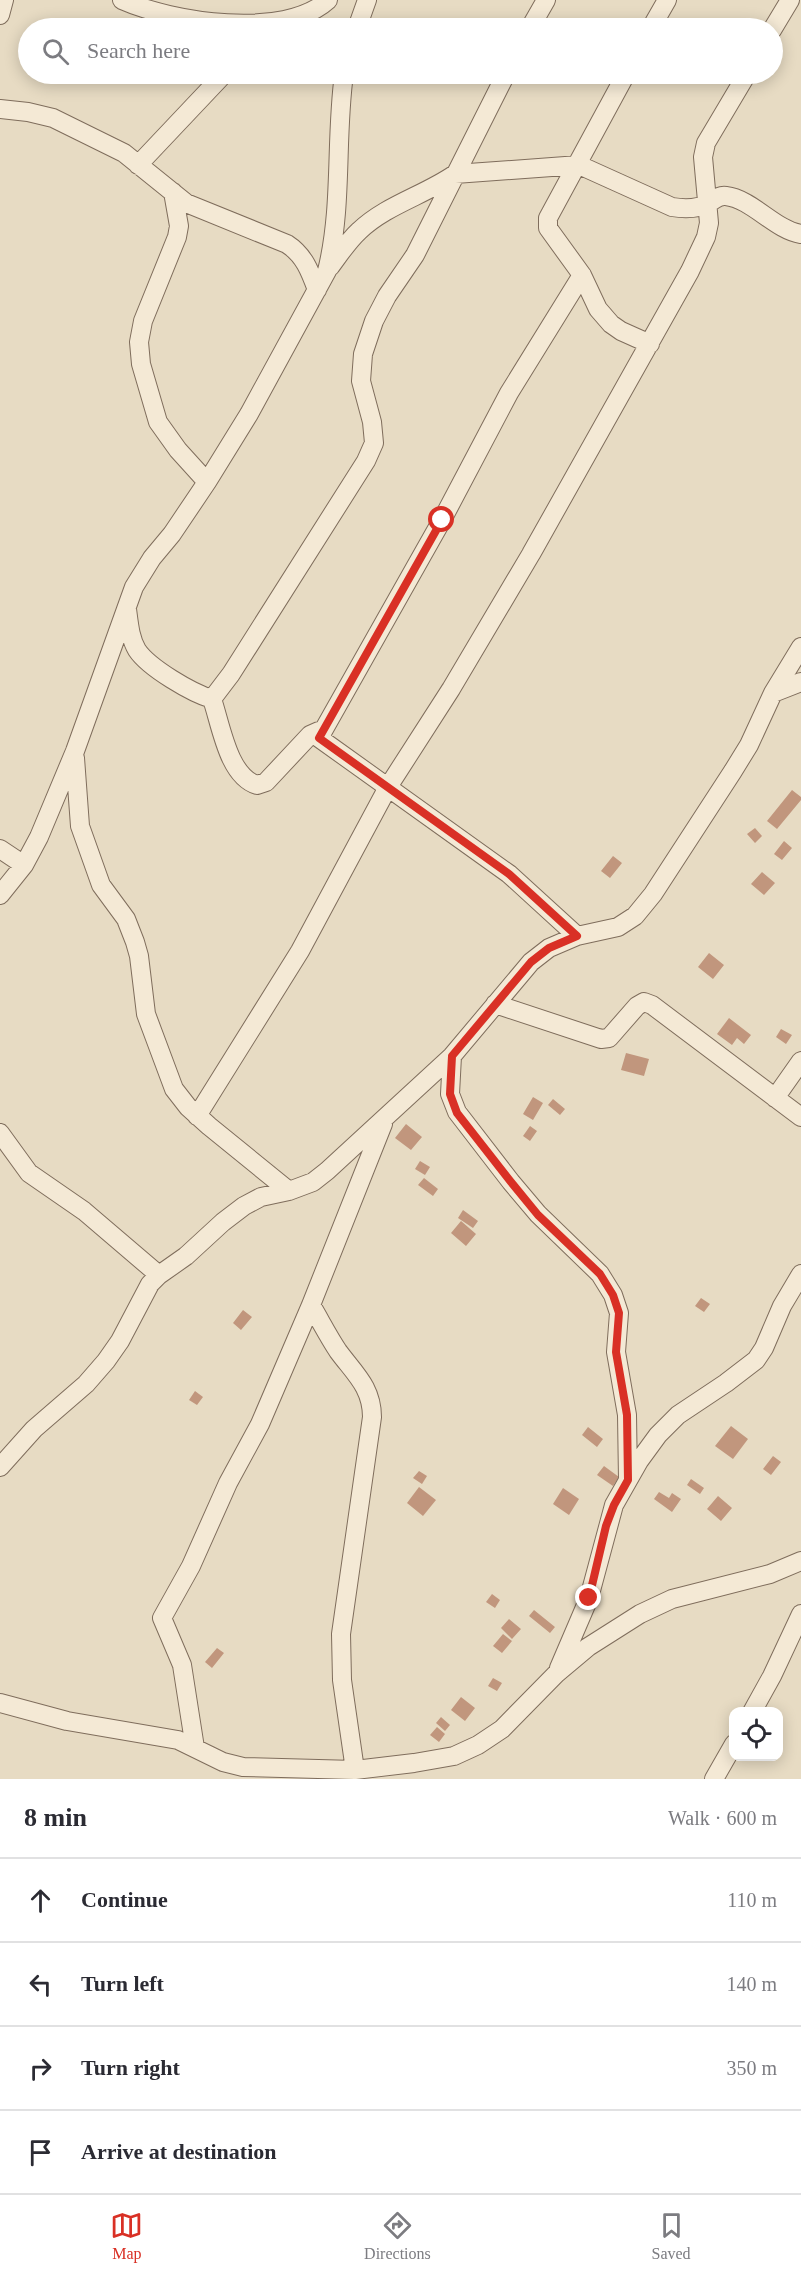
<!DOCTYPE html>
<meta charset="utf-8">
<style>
body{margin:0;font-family:Georgia,serif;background:#f7f7f7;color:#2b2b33}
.controls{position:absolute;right:18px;bottom:18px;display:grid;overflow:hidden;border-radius:12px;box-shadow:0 3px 15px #0003}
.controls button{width:54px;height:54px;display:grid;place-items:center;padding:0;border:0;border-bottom:2px solid #e1e1e2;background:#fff;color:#2b2b33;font:30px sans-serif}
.stop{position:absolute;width:18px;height:18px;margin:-14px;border:4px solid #d93025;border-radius:50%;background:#fff}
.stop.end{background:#d93025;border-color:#fff;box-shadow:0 2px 6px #0008}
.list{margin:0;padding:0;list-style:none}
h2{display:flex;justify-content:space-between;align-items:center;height:78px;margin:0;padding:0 24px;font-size:26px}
h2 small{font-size:20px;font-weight:400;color:#7c7c81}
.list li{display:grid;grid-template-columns:39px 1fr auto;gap:18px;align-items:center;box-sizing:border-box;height:84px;padding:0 24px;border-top:2px solid #e1e1e2}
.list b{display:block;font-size:22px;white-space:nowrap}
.list em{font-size:20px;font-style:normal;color:#7c7c81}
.icon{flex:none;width:33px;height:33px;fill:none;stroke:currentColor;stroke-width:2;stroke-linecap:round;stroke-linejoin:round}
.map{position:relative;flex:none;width:801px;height:1779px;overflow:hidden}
.search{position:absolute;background:#fff;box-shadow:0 3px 15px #0003;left:18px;right:18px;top:18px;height:66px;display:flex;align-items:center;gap:15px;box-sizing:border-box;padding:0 21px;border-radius:33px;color:#7c7c81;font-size:22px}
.sheet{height:414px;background:#fff}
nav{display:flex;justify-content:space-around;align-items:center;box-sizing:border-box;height:84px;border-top:2px solid #e1e1e2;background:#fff;font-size:16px;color:#7c7c81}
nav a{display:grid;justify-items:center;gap:3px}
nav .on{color:#d93025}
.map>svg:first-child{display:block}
.building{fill:#c1967d}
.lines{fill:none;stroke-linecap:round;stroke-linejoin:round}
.street-casing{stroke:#7f6d5c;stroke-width:20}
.street{stroke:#f4e9d5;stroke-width:18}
.route{stroke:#d93025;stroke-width:8}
</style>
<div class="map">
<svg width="801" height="1779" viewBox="0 0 801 1779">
<rect width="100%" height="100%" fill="#e7dbc3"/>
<path class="building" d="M792,790l9,7v3l-24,29 -10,-8z
M755,828l7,8 -7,7 -8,-9z
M784,841l8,7 -10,12 -8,-6z
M613,856l9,7 -12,15 -9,-7z
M762,872l13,11 -11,12 -13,-11z
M709,953l15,12 -11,14 -15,-12z
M729,1018l22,17 -7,9 -7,-6 -5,7 -15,-11z
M781,1029l11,6 -6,9 -10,-7z
M626,1053l23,6 -5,17 -23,-6z
M533,1097l10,6 -10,17 -10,-6z
M553,1099l12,10 -5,6 -12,-10z
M406,1124l16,13 -11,13 -16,-12z
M530,1126l7,5 -7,10 -7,-5z
M420,1161l10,6 -5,8 -10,-6z
M424,1178l14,11 -5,7 -15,-11z
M463,1210l15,11 -5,7 -15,-10z
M461,1221l15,13 -10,12 -15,-13z
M701,1298l9,6 -6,8 -9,-6z
M243,1310l9,7 -11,13 -8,-7z
M195,1391l8,6 -6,8 -8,-5z
M731,1426l17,13 -15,20 -18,-13z
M588,1427l15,12 -6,8 -15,-12z
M773,1456l8,6 -10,13 -8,-6z
M604,1466l15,11 -6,9 -16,-11z
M419,1471l8,5 -5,8 -9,-6z
M691,1479l13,9 -4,6 -13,-9z
M419,1487l17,13 -13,16 -16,-13z
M563,1488l16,11 -10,16 -16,-11z
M659,1492l10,6 3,-5 9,6 -9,13 -18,-13z
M718,1496l14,12 -11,13 -14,-12z
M492,1594l8,6 -5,8 -9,-6z
M534,1610l21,17 -5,6 -21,-17z
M509,1619l12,10 -9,10 -11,-11z
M503,1634l9,7 -10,12 -9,-7z
M217,1648l7,5 -12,15 -7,-6z
M493,1678l9,5 -5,8 -9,-5z
M461,1697l14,11 -10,13 -14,-11z
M441,1717l9,8 -5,6 -9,-8z
M437,1727l8,7 -6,8 -9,-7z"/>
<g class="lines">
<g class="street-casing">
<path id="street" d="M122,0c50,22 162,40 206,0
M0,15l4,-15
M357,28l10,-28
M530,28l16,-28
M651,28l16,-28
M772,30l18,-30
M626,74l-78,144v10l34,47 16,34 13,15 10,7 29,13
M0,109l28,3 25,6 71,35 62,50 101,41c17,11 23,27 30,46
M138,165l86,-91
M173,192l6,34 -2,11 -34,84 -4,21 2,22 17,58 20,28 29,32
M330,267c9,-12 18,-26 29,-36 27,-26 66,-36 96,-57l124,-9 93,42c12,2 26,2 37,-4 6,-3 9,-8 17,-7 26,3 49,34 75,38
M127,609c2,15 3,29 10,41 12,18 55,43 75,49
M773,693l28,-11
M212,699l19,-25 135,-213 8,-18 -2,-21 -11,-41 2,-27 11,-33 13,-25 28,-41 91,-181
M212,699c9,26 16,77 45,86l9,-3 44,-47 9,-4v7l190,136 68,62
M319,738l123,-218 67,-127 73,-118
M75,758l5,68 21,59 25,34 9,23 4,14 7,58 28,75 14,18 21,19 80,65
M0,849l24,16
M0,895l24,-30 15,-28 36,-86 59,-164 18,-29 20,-24 35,-52 42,-68 78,-143c16,-65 8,-132 17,-197
M495,1004l106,35 8,-1 28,-32 7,-4 8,3 149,112
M452,1056l-2,38 7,18 54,70 27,32 62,60 13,21 6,18 -3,39 11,63 1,65
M775,1098l26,-37
M197,1116l103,-165 88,-164 63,-98 80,-135 159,-283 16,-34 3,-14 -6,-66 3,-14 41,-69
M0,1133l29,40 55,38 75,64
M311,1305c9,15 17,31 27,46 16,22 34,36 34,66l-31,217 1,46 13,90
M0,1467l34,-38 52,-45 20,-23 14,-20 30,-57 9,-9 27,-19 37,-34 21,-16 17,-9 28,-6 24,-9 14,-11 125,-115 79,-94 18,-14 28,-12 41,-9 17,-11 18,-22 80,-123 16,-26 24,-52 28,-46
M559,1668l30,-70 25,-93 25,-44 19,-26 20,-20 48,-32 30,-23 8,-12 18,-42 19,-32
M0,1703l67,18 111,19 45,22 20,5 112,3 59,-7 40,-7 24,-11 24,-16 55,-56 31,-26 52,-33 32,-15 98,-25 31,-13
M752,1712l20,-36 29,-62
M195,1748l-13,-83 -20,-47 29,-52 37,-83 32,-59 51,-119 72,-181
M714,1779l20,-35"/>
</g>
<use href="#street" class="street"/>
</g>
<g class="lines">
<path class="route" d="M442,520l-123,218 190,136 68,62 -28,12 -18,14 -79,94 -2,38 7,19 54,69 27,33 62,59 13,21 6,18 -3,39 11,63 1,65 -14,25 -8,21 -17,72"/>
</g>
</svg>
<div class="controls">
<button><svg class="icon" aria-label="locate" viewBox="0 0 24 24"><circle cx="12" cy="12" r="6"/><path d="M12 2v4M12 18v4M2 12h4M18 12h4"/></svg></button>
</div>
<div class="stop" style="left:442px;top:520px"></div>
<div class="stop end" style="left:589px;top:1598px"></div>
<div class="search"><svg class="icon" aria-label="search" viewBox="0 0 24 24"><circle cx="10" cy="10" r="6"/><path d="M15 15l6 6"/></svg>Search here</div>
</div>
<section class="sheet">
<h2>8 min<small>Walk · 600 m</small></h2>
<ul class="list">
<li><svg class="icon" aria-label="ahead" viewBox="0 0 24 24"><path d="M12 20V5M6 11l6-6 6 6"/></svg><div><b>Continue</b></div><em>110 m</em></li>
<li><svg class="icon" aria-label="left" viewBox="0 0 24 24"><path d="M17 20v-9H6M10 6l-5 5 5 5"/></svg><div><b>Turn left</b></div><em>140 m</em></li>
<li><svg class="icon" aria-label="right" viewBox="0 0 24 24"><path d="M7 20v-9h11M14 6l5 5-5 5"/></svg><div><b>Turn right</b></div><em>350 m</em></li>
<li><svg class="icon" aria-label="arrive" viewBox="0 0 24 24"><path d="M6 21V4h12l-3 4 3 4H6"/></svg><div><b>Arrive at destination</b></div></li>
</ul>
</section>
<nav>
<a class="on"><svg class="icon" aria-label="map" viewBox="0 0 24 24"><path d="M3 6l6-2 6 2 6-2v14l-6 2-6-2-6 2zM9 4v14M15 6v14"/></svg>Map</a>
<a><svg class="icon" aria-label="directions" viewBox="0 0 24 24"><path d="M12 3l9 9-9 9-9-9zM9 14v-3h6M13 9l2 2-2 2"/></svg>Directions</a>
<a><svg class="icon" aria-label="saved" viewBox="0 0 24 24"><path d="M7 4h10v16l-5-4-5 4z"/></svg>Saved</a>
</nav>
